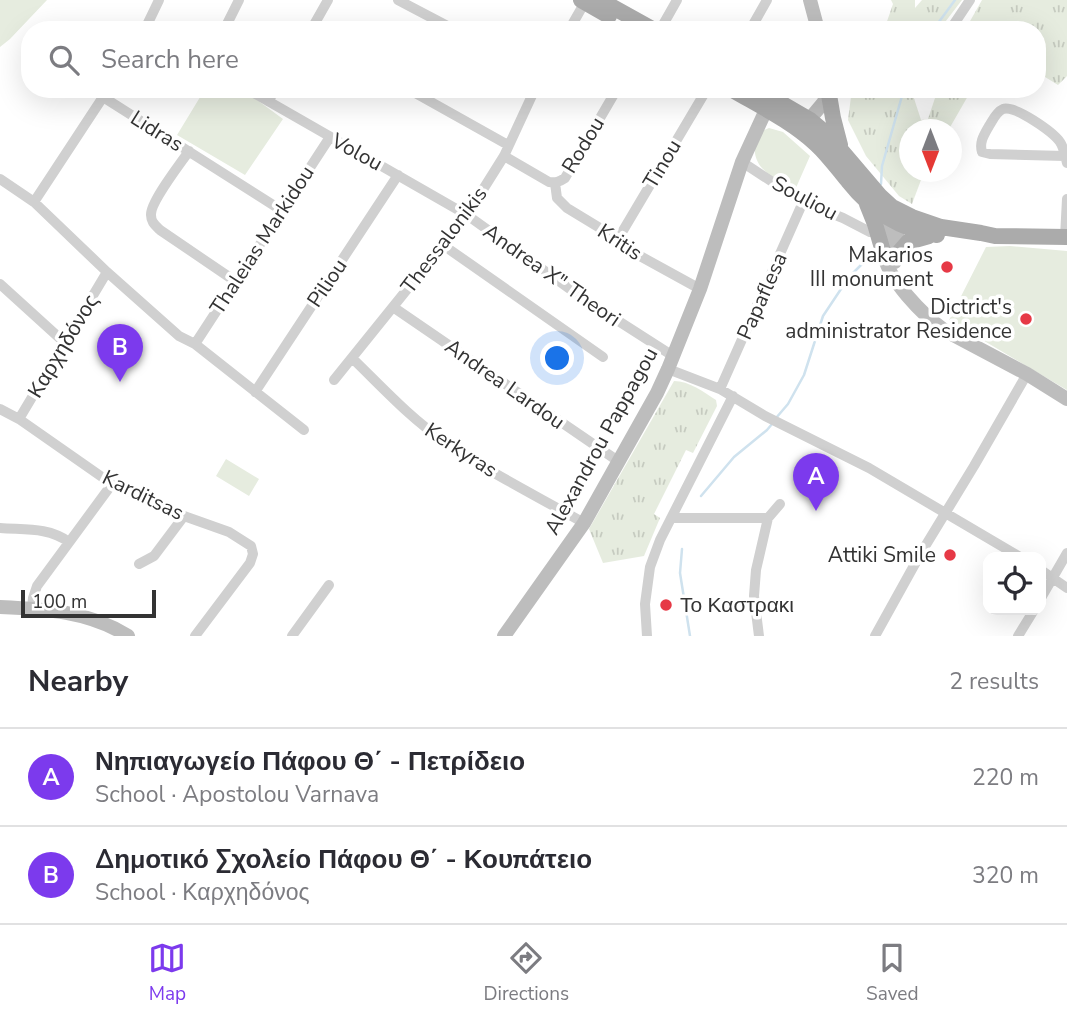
<!DOCTYPE html>
<meta charset="utf-8">
<style>
body{margin:0;font-family:"Nunito Sans",sans-serif;background:#f7f7f7;color:#2b2b33}
.controls{position:absolute;right:21px;bottom:21px;display:grid;overflow:hidden;border-radius:14px;box-shadow:0 7px 28px #0002}
.controls button{width:63px;height:63px;display:grid;place-items:center;padding:0;border:0;border-bottom:2px solid #e1e1e2;background:#fff;color:#2b2b33;font:35px sans-serif}
.compass{position:absolute;left:899px;top:119px;width:63px;height:63px;border-radius:50%;background:#fff;box-shadow:0 7px 28px #0002;rotate:180deg}
.scale{position:absolute;left:21px;bottom:18px;width:135px;box-sizing:border-box;padding-left:7px;border:4px solid #333;border-top:0;font-size:19px;line-height:24px;white-space:nowrap;color:#333;-webkit-text-stroke:5px #fff;paint-order:stroke}
.you{position:absolute;left:558px;top:359px;width:24px;height:24px;margin:-18px;border:5px solid #fff;border-radius:50%;background:#1a73e8;box-shadow:0 0 0 10px #1a73e833}
.badge{display:grid;place-items:center;width:46px;height:46px;border-radius:50%;background:#7c3aed;color:#fff;font-size:23px;font-weight:700}
.pin{position:absolute;translate:-50% -58px;filter:drop-shadow(0 2px 4px #0008)}
.pin::after{content:'';position:absolute;top:37px;width:24px;height:21px;background:inherit;clip-path:polygon(0 0,100% 0,50% 100%)}
.list{margin:0;padding:0;list-style:none}
h2{display:flex;justify-content:space-between;align-items:center;height:91px;margin:0;padding:0 28px;font-size:30px}
h2 small{font-size:23px;font-weight:400;color:#7c7c81}
.list li{display:grid;grid-template-columns:46px 1fr auto;gap:21px;align-items:center;box-sizing:border-box;height:98px;padding:0 28px;border-top:2px solid #e1e1e2}
.list b{display:block;font-size:26px;white-space:nowrap}
.list p{margin:0;font-size:23px;white-space:nowrap;color:#7c7c81}
.list em{font-size:23px;font-style:normal;color:#7c7c81}
.icon{flex:none;width:38px;height:38px;fill:none;stroke:currentColor;stroke-width:2;stroke-linecap:round;stroke-linejoin:round}
.map{position:relative;flex:none;width:1067px;height:636px;overflow:hidden}
.search{position:absolute;background:#fff;box-shadow:0 7px 28px #0002;left:21px;right:21px;top:21px;height:77px;display:flex;align-items:center;gap:18px;box-sizing:border-box;padding:0 24px;border-radius:28px;color:#7c7c81;font-size:26px}
.sheet{height:287px;background:#fff}
nav{display:flex;justify-content:space-around;align-items:center;box-sizing:border-box;height:98px;border-top:2px solid #e1e1e2;background:#fff;font-size:19px;color:#7c7c81}
nav a{display:grid;justify-items:center;gap:4px}
nav .on{color:#7c3aed}
.map>svg:first-child{display:block}
.grass{fill:url(#grass-tufts)}
.green{fill:#e6ecdf}
.lines{fill:none;stroke-linecap:round;stroke-linejoin:round}
.stream{stroke:#cfe2ee;stroke-width:2.5}
.street{stroke:#d0d0d0;stroke-width:10}
.secondary{stroke:#bdbdbd;stroke-width:14}
.primary{stroke:#ababab;stroke-width:16}
.poi-dot{fill:#e63946;stroke:#fff;stroke-width:2.5}
.labels{text-anchor:middle;stroke-width:7;stroke-linejoin:round;paint-order:stroke}
.street-label{font-size:21px;fill:#333;stroke:#fff}
.poi-label{font-size:21px;fill:#333;stroke:#fff;text-anchor:end}
</style>
<div class="map">
<svg width="1067" height="636" viewBox="0 0 1067 636">
<defs>
<pattern id="grass-tufts" width="24" height="20" patternUnits="userSpaceOnUse" patternTransform="scale(1.75)"><rect width="24" height="20" fill="#e6ecdf"/><path d="M3 7l-1-3M5 7V3M7 7l1-3M15 17l-1-3M17 17v-4M19 17l1-3" fill="none" stroke="#c6cbc0"/></pattern>
</defs>
<rect width="100%" height="100%" fill="#fff"/>
<path class="grass" d="M891,0h24v8l7,-8h40l-23,30h-55l9,-26z
M982,0h85v76l-9,9 -21,-13v-42h-72z
M852,89h59l10,31 7,-1 10,-30h34l-23,40 -40,1v42h15l-12,32 -13,-8 -33,-40 -18,-36z
M674,381c15,0 30,11 42,19l1,6 -24,47 -7,-3 -32,64 6,4 -16,38 -41,7 -14,-34z"/>
<path class="green" d="M0,0h47l-37,39 -10,8z
M205,89h37l41,30 -38,56 -68,-40z
M769,128l14,4 27,24 -15,34c-14,-8 -38,-18 -40,-37 -1,-7 5,-16 7,-22z
M1010,246l57,5v139l-118,-70 37,-73z
M226,459l33,20 -10,17 -33,-20z"/>
<g class="lines">
<path class="stream" d="M933,30l22,-30
M881,184l1,-18 22,-77
M776,418l12,-14 16,-29 19,-59 26,-39 18,-18
M701,496l33,-39 33,-27 5,-6
M682,549l-2,24 10,63"/>
<path class="street" d="M398,0l57,30
M154,30l-7,-5 12,-25
M224,30l15,-30
M311,30l17,-30
M569,30l16,-28
M660,30l17,-30
M750,30l17,-30
M950,30l20,-30
M247,89l220,126 114,82 92,59
M408,89l100,56
M268,101l8,-12
M189,151c-8,12 -39,51 -38,64 0,7 4,10 9,15l75,51
M504,156l45,26c7,1 10,0 16,-4l52,-89
M1065,156l-75,-2 -8,-2c-3,-10 2,-17 7,-26 4,-6 7,-14 14,-17 12,-4 50,23 57,33 4,6 5,13 7,21
M742,162l61,40 40,16 27,14
M0,179l34,23 73,70 72,64 16,8 109,86
M555,183l2,15 10,10 51,31 13,12 69,38
M34,202l69,-105 178,113
M1065,237l2,-38
M618,239l89,-150
M443,245l160,112
M0,284l65,59
M393,307l225,154
M195,344l135,-207
M352,358c30,29 58,60 92,83 44,31 93,55 140,82
M668,369l52,20 45,27 104,52 151,89
M334,380l133,-165 37,-59 31,-67
M720,389l83,-187
M255,392l143,-217
M0,409l19,10 93,65 72,32 45,16 22,14 2,8 -3,9 -55,73
M19,419l88,-147
M671,518h97
M0,528c25,2 48,-1 69,14
M139,564l15,-8 30,-40
M1041,570l26,18
M1041,598l26,-45
M32,608l1,-10 4,-12 75,-102
M292,636l37,-51
M647,636l-2,-32 5,-37 10,-27 73,-144
M759,636l-5,-40 2,-26 12,-52 12,-14
M875,636l46,-83 53,-87 53,-92
M1018,636l16,-26"/>
<path class="secondary" d="M810,0l8,30
M803,127l21,-25 3,-13
M892,209c-4,14 -8,29 -8,44 2,25 40,63 60,77l83,44 40,25
M895,262l4,-49
M0,607c45,2 89,4 128,29
M504,636l80,-113 73,-130 11,-24 32,-80 42,-127 29,-63"/>
<path class="primary" d="M581,0l28,16
M600,0l54,30
M731,89c29,17 60,32 85,55 12,11 22,25 32,37 23,29 52,49 89,54
M757,89l53,31 18,15 52,61 12,11 20,10 29,10 40,6 14,3 72,1
M828,89l5,29 7,27
M867,204l8,20 9,31
M895,257l13,-15 21,-6"/>
</g>
<g class="poi-dot">
<circle cx="947" cy="267" r="7"/>
<circle cx="1026" cy="319" r="7"/>
<circle cx="950" cy="555" r="7"/>
<circle cx="666" cy="605" r="7"/>
</g>
<g class="labels">
<g class="street-label">
<text transform="translate(157 131) rotate(32)" y="7">Lidras</text>
<text transform="translate(583 145) rotate(-59)" y="7">Rodou</text>
<text transform="translate(357 152) rotate(29)" y="7">Volou</text>
<text transform="translate(662 164) rotate(-59)" y="7">Tinou</text>
<text transform="translate(805 198) rotate(28)" y="7">Souliou</text>
<text transform="translate(262 240) rotate(-57)" y="7">Thaleias Markidou</text>
<text transform="translate(444 240) rotate(-53)" y="7">Thessalonikis</text>
<text transform="translate(620 242) rotate(33)" y="7">Kritis</text>
<text transform="translate(552 275) rotate(35)" y="7">Andrea X" Theori</text>
<text transform="translate(327 283) rotate(-56)" y="7">Piliou</text>
<text transform="translate(762 296) rotate(-66)" y="7">Papaflesa</text>
<text transform="translate(63 346) rotate(-59)" y="7">Καρχηδόνος</text>
<text transform="translate(505 384) rotate(35)" y="7">Andrea Lardou</text>
<text transform="translate(601 441) rotate(-61)" y="7">Alexandrou Pappagou</text>
<text transform="translate(461 450) rotate(33)" y="7">Kerkyras</text>
<text transform="translate(143 495) rotate(26)" y="7">Karditsas</text>
</g>
<g class="poi-label">
<text x="933" y="262">Makarios<tspan x="933" dy="24">III monument</tspan></text>
<text x="1012" y="314">Dictrict's<tspan x="1012" dy="24">administrator Residence</tspan></text>
<text x="936" y="562">Attiki Smile</text>
<text x="680" y="612" text-anchor="start">Το Καστρακι</text>
</g>
</g>
</svg>
<div class="controls">
<button><svg class="icon" aria-label="locate" viewBox="0 0 24 24"><circle cx="12" cy="12" r="6"/><path d="M12 2v4M12 18v4M2 12h4M18 12h4"/></svg></button>
</div>
<svg class="compass" viewBox="-18 -18 36 36"><path d="M0-13l5 13h-10z" fill="#e53935"/><path d="M0 13l5-13h-10z" fill="#7c7c81"/></svg>
<div class="scale">100 m</div>
<div class="you"></div>
<div class="pin badge" style="left:816px;top:511px">A</div>
<div class="pin badge" style="left:120px;top:382px">B</div>
<div class="search"><svg class="icon" aria-label="search" viewBox="0 0 24 24"><circle cx="10" cy="10" r="6"/><path d="M15 15l6 6"/></svg>Search here</div>
</div>
<section class="sheet">
<h2>Nearby<small>2 results</small></h2>
<ul class="list">
<li><span class="badge">A</span><div><b>Νηπιαγωγείο Πάφου Θ΄ - Πετρίδειο</b><p>School · Apostolou Varnava</p></div><em>220 m</em></li>
<li><span class="badge">B</span><div><b>Δημοτικό Σχολείο Πάφου Θ΄ - Κουπάτειο</b><p>School · Καρχηδόνος</p></div><em>320 m</em></li>
</ul>
</section>
<nav>
<a class="on"><svg class="icon" aria-label="map" viewBox="0 0 24 24"><path d="M3 6l6-2 6 2 6-2v14l-6 2-6-2-6 2zM9 4v14M15 6v14"/></svg>Map</a>
<a><svg class="icon" aria-label="directions" viewBox="0 0 24 24"><path d="M12 3l9 9-9 9-9-9zM9 14v-3h6M13 9l2 2-2 2"/></svg>Directions</a>
<a><svg class="icon" aria-label="saved" viewBox="0 0 24 24"><path d="M7 4h10v16l-5-4-5 4z"/></svg>Saved</a>
</nav>
